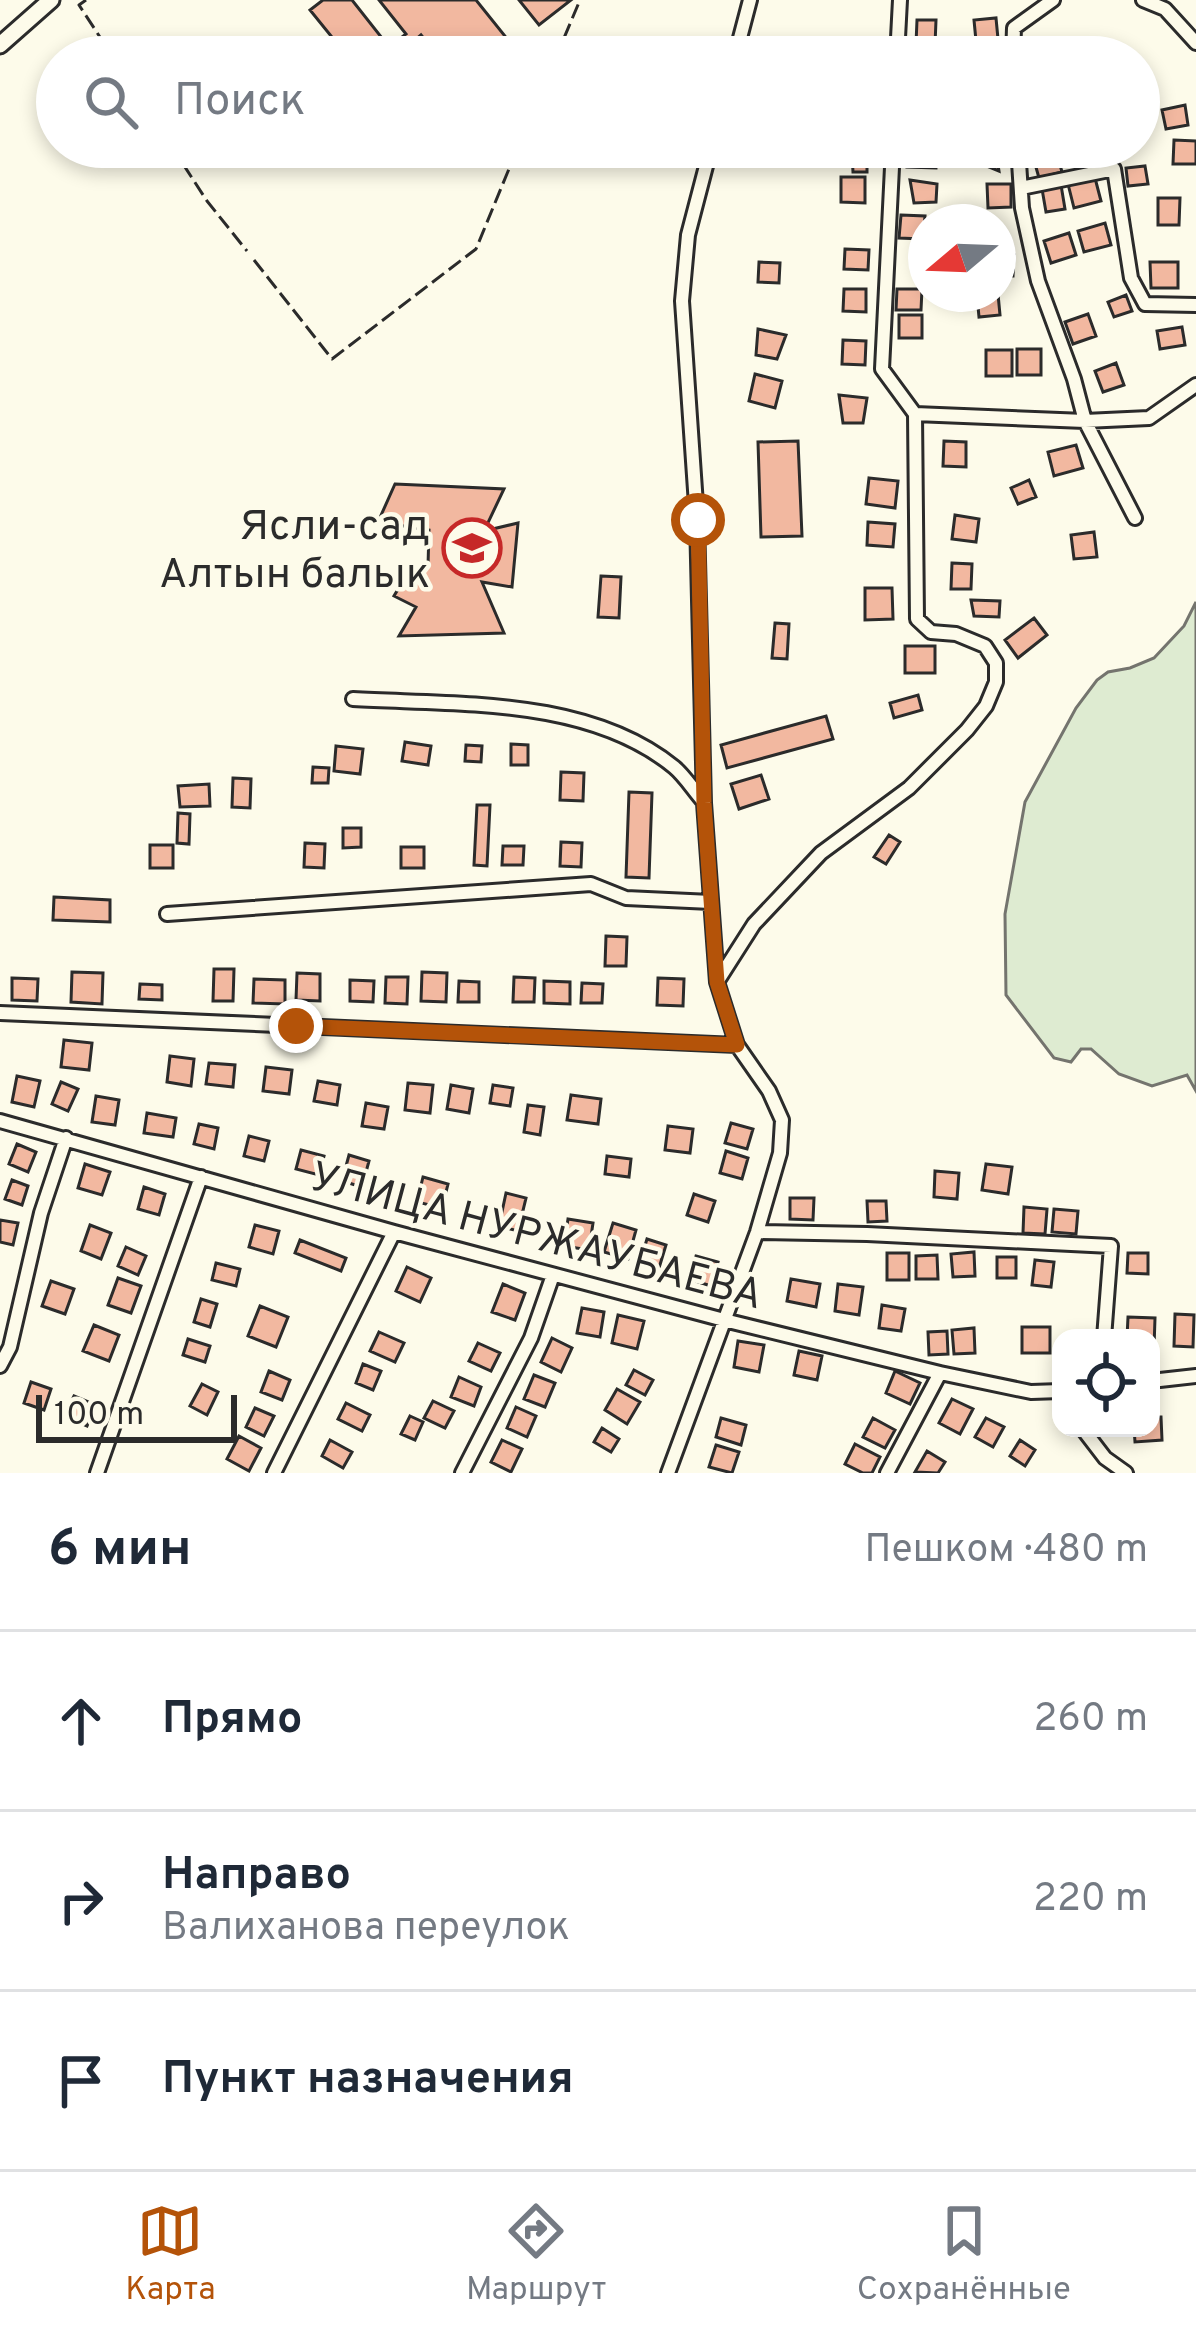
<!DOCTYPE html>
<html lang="ru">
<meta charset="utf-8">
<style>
body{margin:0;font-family:Overpass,sans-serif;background:#f6f6f7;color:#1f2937}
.controls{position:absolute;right:36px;bottom:36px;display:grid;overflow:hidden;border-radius:24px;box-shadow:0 6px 18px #0003}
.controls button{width:108px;height:108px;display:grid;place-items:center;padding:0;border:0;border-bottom:3px solid #e0e1e3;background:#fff;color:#1f2937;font:60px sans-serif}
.compass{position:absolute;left:908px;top:204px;width:108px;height:108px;border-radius:50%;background:#fff;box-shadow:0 6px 18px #0003;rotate:251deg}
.scale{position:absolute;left:36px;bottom:30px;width:201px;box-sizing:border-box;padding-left:12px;border:6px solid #2b2b2b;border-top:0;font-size:33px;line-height:42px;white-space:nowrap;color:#2b2b2b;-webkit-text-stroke:9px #fdfbea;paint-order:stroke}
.stop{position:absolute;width:36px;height:36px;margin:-27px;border:9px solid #b45309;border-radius:50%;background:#fff}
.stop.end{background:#b45309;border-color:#fff;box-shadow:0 3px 12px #0008}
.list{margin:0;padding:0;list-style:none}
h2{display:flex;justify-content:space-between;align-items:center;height:156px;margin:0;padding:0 48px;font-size:51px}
h2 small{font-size:39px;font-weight:400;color:#747a83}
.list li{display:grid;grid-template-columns:78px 1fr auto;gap:36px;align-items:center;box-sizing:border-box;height:180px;padding:0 48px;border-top:3px solid #e0e1e3}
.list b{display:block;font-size:45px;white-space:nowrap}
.list p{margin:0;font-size:39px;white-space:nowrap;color:#747a83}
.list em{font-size:39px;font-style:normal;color:#747a83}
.icon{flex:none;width:66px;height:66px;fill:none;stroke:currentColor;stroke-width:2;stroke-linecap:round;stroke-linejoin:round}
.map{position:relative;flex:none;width:1196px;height:1473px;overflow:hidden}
.search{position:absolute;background:#fff;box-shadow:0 6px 18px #0003;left:36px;right:36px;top:36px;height:132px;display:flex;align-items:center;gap:30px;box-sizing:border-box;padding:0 42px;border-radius:66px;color:#747a83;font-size:45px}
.sheet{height:696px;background:#fff}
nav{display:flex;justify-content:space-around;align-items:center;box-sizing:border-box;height:168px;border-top:3px solid #e0e1e3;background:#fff;font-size:33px;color:#747a83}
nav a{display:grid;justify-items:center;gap:6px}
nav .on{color:#b45309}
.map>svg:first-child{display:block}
.green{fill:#deebd1;stroke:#74746e;stroke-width:3}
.building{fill:#f2b8a0;stroke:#2b2b2b;stroke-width:3}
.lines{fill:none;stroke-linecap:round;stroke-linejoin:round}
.minor-casing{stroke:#2b2b2b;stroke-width:18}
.tertiary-casing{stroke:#2b2b2b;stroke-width:21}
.minor{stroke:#fdfbea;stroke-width:12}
.tertiary{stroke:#fdfbea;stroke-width:15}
.fence{stroke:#2b2b2b;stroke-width:3;stroke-dasharray:15 6;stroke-linecap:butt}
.route{stroke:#b45309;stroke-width:15}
.labels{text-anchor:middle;stroke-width:9;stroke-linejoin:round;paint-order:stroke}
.poi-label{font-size:42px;fill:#2b2b2b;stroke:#fdfbea;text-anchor:end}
.street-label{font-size:42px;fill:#2b2b2b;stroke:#fdfbea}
</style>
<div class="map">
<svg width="1196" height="1473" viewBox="0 0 1196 1473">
<rect width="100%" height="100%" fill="#fdfbea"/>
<path class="green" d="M1196,602v489l-9,-16 -35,11 -33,-12 -28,-25h-10l-10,13 -17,-4 -48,-63 -1,-81 20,-112 51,-94 21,-28 11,-8 22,-4 24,-10 30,-32z"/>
<path class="building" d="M323,0h29l37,47 17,-13 -27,-34h97l37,46 -9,7 3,4h-68l-18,-22 -26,22h-47l-38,-47z
M519,0h52l-32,25z
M996,18l2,21 -22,2 -2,-21z
M917,20h19l-1,25 -19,-1z
M1185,105l3,20 -22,4 -4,-19z
M1174,140l22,1v23h-23z
M908,147h29l-1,21 -29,-1z
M1056,151l6,21 -23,6 -7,-25z
M867,152v20h-14l-1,-19z
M996,152l3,19 -17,-7 -3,-9z
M1145,166l3,18 -20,2 -2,-18z
M841,177h24v26l-24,-1z
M1095,178l6,23 -27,7 -6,-24z
M910,180l27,4 -1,18 -22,1z
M987,184h24v23l-23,1z
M1061,185l4,24 -19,3 -4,-23z
M1158,198h22l-1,27h-21z
M901,215l24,1 -2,23 -24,-1z
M1105,223l6,22 -27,7 -6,-21z
M1069,233l7,22 -25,8 -7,-22z
M845,249l24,1 -1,20 -24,-1z
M998,255h16l-1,21h-15z
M759,262l21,1 -1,20 -21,-1z
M1150,262h28v26h-27z
M844,289h22v23l-23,-1z
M897,289h25l-1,21h-25z
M998,294l2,21 -21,2 -2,-21z
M1126,295l6,16 -18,6 -6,-15z
M1088,314l8,22 -23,8 -8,-22z
M899,315h23v23h-23z
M1182,327l3,18 -25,4 -3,-18z
M758,329l28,6 -9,24 -21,-4z
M843,340l23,1 -1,24 -23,-1z
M1017,349h24v26h-24z
M986,350h26v26h-26z
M1116,363l8,22 -21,7 -8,-21z
M755,374l27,7 -7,27 -26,-7z
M839,395l28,3 -4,25h-20z
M798,441l4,95 -41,1 -3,-95z
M944,441l22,1v25l-23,-1z
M1076,445l7,23 -29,8 -6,-24z
M869,478l29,3 -3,27 -29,-4z
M1029,480l7,17 -18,7 -7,-16z
M395,484l109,5 -20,42 34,-8 -6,64 -30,-5 22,51 -105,3 17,-29 -22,-11 15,-25 19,-5 1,-36 -51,-8z
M955,515l24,4 -3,23 -24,-3z
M868,522l27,2 -2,23 -26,-2z
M1094,532l3,25 -23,2 -3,-24z
M952,563l20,1 -1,25h-20z
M601,576l20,1 -2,41 -21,-1z
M865,588h27l1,31 -28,1z
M971,600l29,1 -1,16 -25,-1z
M1034,618l13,17 -29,23 -13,-18z
M775,623l14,1 -2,35 -15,-1z
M905,646h30v27h-30z
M918,695l4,15 -28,8 -4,-15z
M826,716l7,23 -106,29 -6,-23z
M405,742l26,4 -3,19 -26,-4z
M511,744l17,1v20h-17z
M466,745l16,1 -1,16 -16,-1z
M336,746l27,3 -3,25 -26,-3z
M313,767l16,1 -1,15h-16z
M561,772l23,1 -1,28 -23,-1z
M761,775l8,24 -30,10 -8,-25z
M233,778l18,1 -1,29 -18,-1z
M209,784l1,22 -30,1 -2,-21z
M629,792l23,1 -3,85 -23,-1z
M477,805h13l-3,61 -13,-1z
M178,813l12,1 -1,30 -12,-1z
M343,828h18v19l-18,1z
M889,835l11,7 -14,22 -12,-7z
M561,842l21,1 -1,24 -21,-1z
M305,843l20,1 -1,24 -20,-1z
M150,845h23v23h-23z
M503,846h21l-1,19h-21z
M401,847h23v21h-23z
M54,897l56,3v22l-57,-2z
M606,936l21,1 -1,29h-21z
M214,969h20l-1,32h-20z
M72,972l31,1 -1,31 -31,-2z
M422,972l25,1 -1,29 -25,-1z
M297,973l23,1v27l-24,-1z
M386,977h22l-1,27 -22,-1z
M514,977l21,1 -1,24h-21z
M12,978l26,1 -1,22 -25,-1z
M658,978l26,1 -1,27 -26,-1z
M254,979l31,1v24l-32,-1z
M350,980l24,1 -1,21 -23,-1z
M459,981l20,1v20h-21z
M544,981l26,1v22l-26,-1z
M582,983l21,1 -1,19h-21z
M140,984l22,1v15l-23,-1z
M64,1040l28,3 -3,27 -28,-3z
M170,1056l24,3 -3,27 -24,-4z
M209,1063l26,2 -2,22 -27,-3z
M266,1067l26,3 -3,24 -26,-3z
M17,1076l23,5 -6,26 -22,-5z
M318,1081l22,4 -3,20 -23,-4z
M61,1082l17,7 -10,22 -16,-7z
M408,1083l25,2 -3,28 -25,-3z
M451,1085l22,4 -4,24 -22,-4z
M493,1085l20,3 -3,18 -20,-3z
M571,1095l30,4 -3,25 -31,-4z
M96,1096l23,4 -4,25 -23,-3z
M366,1103l22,4 -4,22 -22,-3z
M528,1105l16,2 -4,28 -16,-3z
M147,1113l29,5 -3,19 -29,-4z
M731,1123l22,6 -6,20 -22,-6z
M199,1124l19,4 -4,21 -20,-5z
M668,1126l25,3 -3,24 -25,-3z
M249,1136l20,5 -5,20 -20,-5z
M17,1144l19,8 -8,20 -19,-8z
M301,1150l23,6 -5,19 -23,-6z
M726,1151l22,7 -6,21 -22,-6z
M349,1155l20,6 -7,26 -20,-6z
M607,1156l24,3 -2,18 -24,-3z
M85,1164l25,8 -8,23 -24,-7z
M986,1164l26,3 -4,27 -26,-4z
M935,1171l24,2 -2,26 -23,-2z
M423,1177l25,7 -6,24 -25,-6z
M12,1180l16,6 -6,19 -17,-6z
M144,1187l21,7 -6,21 -21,-6z
M506,1193l20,5 -8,33 -19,-5z
M694,1194l21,7 -7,21 -21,-7z
M790,1198h24l-1,22 -23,-1z
M867,1201h19l1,20 -19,1z
M1024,1207l23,2 -2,25 -22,-1z
M1054,1209l24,2 -2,23 -24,-2z
M568,1219l25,4 -4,27 -25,-4z
M0,1220l18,3 -5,22 -13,-3z
M613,1223l23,7 -8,29 -24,-7z
M90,1225l21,8 -10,26 -20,-8z
M255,1225l24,6 -6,23 -24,-7z
M647,1239l19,6 -7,23 -19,-6z
M300,1240l46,18 -5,13 -46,-18z
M126,1247l20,9 -8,19 -20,-9z
M974,1252l1,24 -22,1 -2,-23z
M887,1253h22v27h-22z
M1128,1253h20v21l-21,-1z
M937,1255l1,24h-22v-23z
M696,1256l22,6 -7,24 -22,-7z
M997,1257h19v21h-19z
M1035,1260l19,2 -3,25 -19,-2z
M216,1263l24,6 -4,17 -24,-6z
M407,1267l24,11 -11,24 -24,-11z
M118,1278l23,8 -10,27 -23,-8z
M791,1279l29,5 -4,23 -29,-6z
M51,1281l23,8 -9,25 -23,-8z
M503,1284l22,9 -10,27 -23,-8z
M838,1284l25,3 -4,28 -24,-4z
M201,1299l16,5 -7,23 -16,-5z
M882,1305l23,4 -4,22 -22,-3z
M260,1306l28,11 -12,30 -28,-11z
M582,1308l22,4 -4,25 -23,-4z
M1175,1314l19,1 -1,32 -19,-1z
M618,1315l26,6 -7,28 -25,-6z
M1128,1317l27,1 -1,30h-3v-10h-24z
M94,1325l25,10 -10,26 -26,-10z
M1022,1327h28v26h-28z
M974,1328l1,25 -21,1 -2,-24z
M947,1331l1,23 -19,1 -1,-23z
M379,1332l25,11 -9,19 -25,-11z
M552,1338l20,10 -11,24 -20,-10z
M188,1339l22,7 -5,16 -22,-7z
M738,1341l26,4 -5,27 -25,-5z
M478,1343l22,10 -9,18 -22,-10z
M799,1351l23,5 -5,24 -23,-5z
M363,1364l18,7 -8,19 -17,-7z
M634,1370l19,10 -8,15 -19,-10z
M269,1371l21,9 -8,20 -21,-8z
M895,1371l25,12 -10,21 -24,-11z
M534,1375l21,8 -10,24 -21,-8z
M459,1377l22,10 -7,19 -23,-9z
M31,1382l20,7 -7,21 -20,-7z
M202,1384l16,8 -11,23 -17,-9z
M617,1389l23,13 -13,22 -22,-14z
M74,1396l22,9 -9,21 -23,-10z
M952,1399l21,10 -13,25 -21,-11z
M433,1401l21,10 -9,17 -21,-10z
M346,1403l24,12 -8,16 -24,-12z
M516,1407l20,9 -9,21 -20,-9z
M255,1408l19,8 -10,20 -18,-9z
M410,1416l13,6 -8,18 -14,-6z
M1151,1417h10l1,23 -27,2 -1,-14h17z
M721,1418l25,7 -5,20 -25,-8z
M873,1418l22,12 -10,18 -22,-11z
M986,1418l18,9 -11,20 -18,-10z
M602,1428l17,11 -8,13 -17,-10z
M239,1436l22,12 -12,23 -22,-12z
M330,1440l22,12 -9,16 -21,-12z
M502,1440l20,9 -11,23 -20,-10z
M1020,1440l15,10 -10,16 -15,-10z
M855,1444l25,13 -8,16h-9l-18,-9z
M716,1445l23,7 -7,21 -23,-6z
M927,1451l18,11 -7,11 -23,-1z"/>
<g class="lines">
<g class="minor-casing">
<path id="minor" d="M1143,0l22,9 31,34
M735,57l15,-57
M897,57l3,-57
M1013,57l1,-29 39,-28
M1018,147l4,61 16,73 36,98 11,42 50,97
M1021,188l93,-19 17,109 14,26 51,1
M915,414l170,7 64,-3 47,-33
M353,699c104,6 235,-2 321,68 11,9 20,24 30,35
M167,914l424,-30 35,14 85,4
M717,982l37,-58 67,-71 88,-65 58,-58 19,-24 10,-24v-19l-11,-17 -29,-12 -25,-2 -14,-13 -2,-205 -33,-45 11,-222
M0,1013l737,32
M0,1121l394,111 330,88 216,53 91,19 30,-1
M757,1232l110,2 244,12 -7,92
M0,1366l10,-19 31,-134 25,-75
M1151,1381l45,-5
M1082,1428l23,30 21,15
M97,1473l104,-296
M274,1473l120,-241
M462,1473l69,-135 22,-63
M668,1473l89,-241 23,-79 2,-33 -13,-29 -32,-46 -20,-63 -13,-179 -7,-284 -15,-218 6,-66 23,-88
M887,1473l53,-100"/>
</g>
<g class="tertiary-casing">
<path id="tertiary" d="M0,45l51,-45"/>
</g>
<use href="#minor" class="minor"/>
<use href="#tertiary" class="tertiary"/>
<path class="fence" d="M86,0l-7,5 34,52
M556,57l24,-57
M172,147l35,54 40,50
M254,260l78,99 144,-110 42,-102"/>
</g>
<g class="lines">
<path class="route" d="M296,1026l441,19 -20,-63 -13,-179 -6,-283"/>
</g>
<defs>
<g id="school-ring" transform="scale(3)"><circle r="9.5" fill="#fdfbea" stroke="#c62828" stroke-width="1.5"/><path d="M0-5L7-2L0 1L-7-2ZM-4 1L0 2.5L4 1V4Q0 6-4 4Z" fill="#c62828"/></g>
</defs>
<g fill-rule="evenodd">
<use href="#school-ring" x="472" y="548"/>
</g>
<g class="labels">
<g class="poi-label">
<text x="430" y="539">Ясли-сад<tspan x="430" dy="48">Алтын балык</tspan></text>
</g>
<g class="street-label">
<text transform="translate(537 1234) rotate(15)" y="15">УЛИЦА НУРЖАУБАЕВА</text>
</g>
</g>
</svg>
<div class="controls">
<button><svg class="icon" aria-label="locate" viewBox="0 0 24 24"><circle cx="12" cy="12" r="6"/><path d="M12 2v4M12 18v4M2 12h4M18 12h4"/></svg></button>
</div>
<svg class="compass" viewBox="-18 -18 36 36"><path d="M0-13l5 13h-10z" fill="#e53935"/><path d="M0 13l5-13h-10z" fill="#747a83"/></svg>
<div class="scale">100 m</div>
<div class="stop" style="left:698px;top:520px"></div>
<div class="stop end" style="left:296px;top:1026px"></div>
<div class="search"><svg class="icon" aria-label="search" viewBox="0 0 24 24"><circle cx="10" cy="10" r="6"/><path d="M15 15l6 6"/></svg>Поиск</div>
</div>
<section class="sheet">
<h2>6 мин<small>Пешком · 480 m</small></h2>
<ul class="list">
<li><svg class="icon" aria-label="ahead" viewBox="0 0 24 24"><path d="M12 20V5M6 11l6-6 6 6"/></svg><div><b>Прямо</b></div><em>260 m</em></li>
<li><svg class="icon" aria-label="right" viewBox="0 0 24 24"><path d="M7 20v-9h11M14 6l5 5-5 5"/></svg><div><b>Направо</b><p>Валиханова переулок</p></div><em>220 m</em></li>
<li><svg class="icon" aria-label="arrive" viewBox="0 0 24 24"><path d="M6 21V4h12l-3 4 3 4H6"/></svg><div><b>Пункт назначения</b></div></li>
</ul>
</section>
<nav>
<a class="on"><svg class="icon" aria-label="map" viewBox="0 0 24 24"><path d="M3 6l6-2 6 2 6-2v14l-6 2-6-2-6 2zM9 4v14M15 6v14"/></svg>Карта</a>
<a><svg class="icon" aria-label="directions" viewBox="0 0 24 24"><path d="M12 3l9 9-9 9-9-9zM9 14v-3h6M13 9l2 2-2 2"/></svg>Маршрут</a>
<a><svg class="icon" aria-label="saved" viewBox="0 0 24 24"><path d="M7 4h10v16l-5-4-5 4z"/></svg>Сохранённые</a>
</nav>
